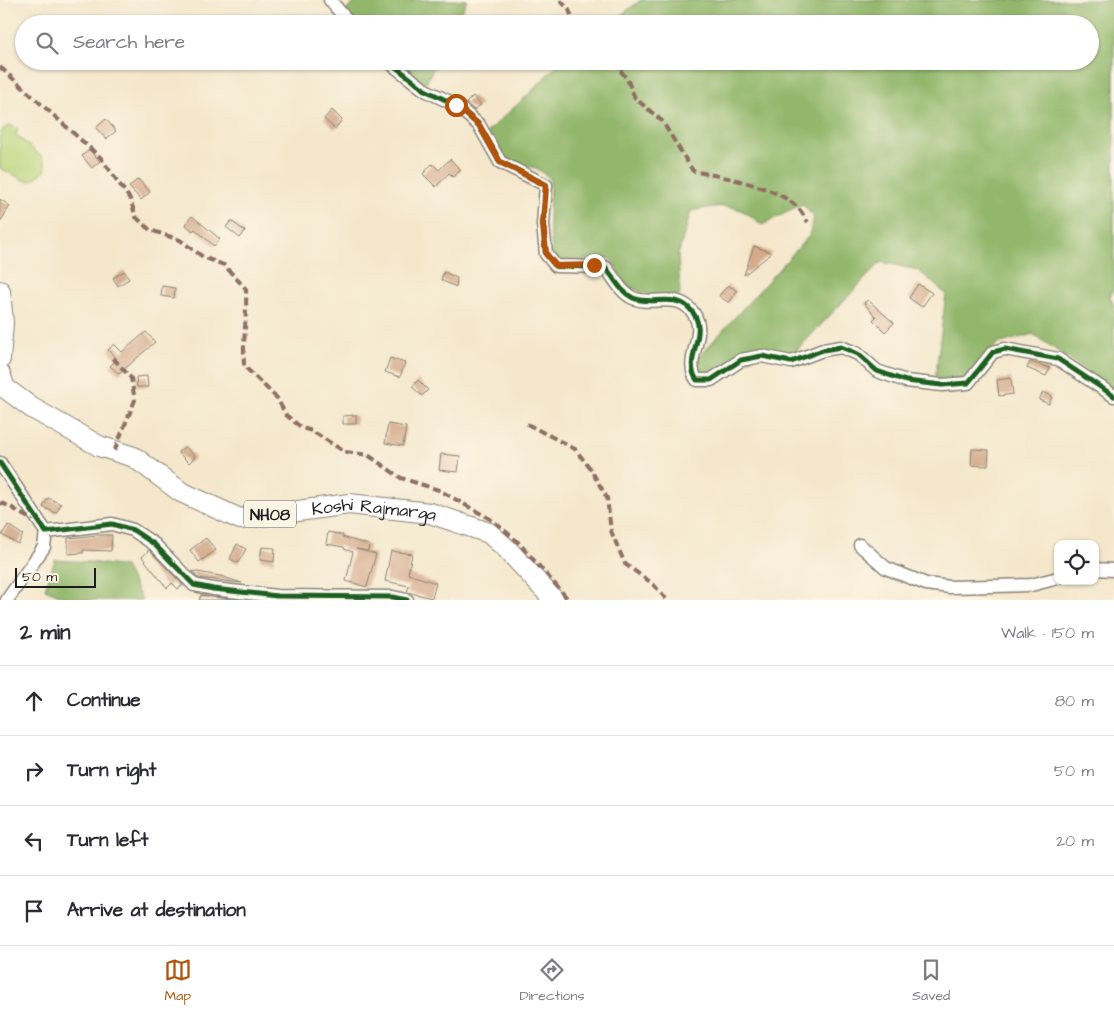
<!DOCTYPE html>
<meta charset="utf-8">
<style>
body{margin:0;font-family:"Architects Daughter",sans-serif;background:#f2f2f3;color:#2b2b33}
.controls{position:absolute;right:15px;bottom:15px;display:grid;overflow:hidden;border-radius:10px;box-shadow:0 1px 4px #0004}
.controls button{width:45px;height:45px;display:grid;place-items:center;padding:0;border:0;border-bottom:1px solid #e1e1e2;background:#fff;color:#2b2b33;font:25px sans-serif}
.scale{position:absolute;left:15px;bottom:12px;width:81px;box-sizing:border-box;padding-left:5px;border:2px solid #1c1c1c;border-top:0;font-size:14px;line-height:18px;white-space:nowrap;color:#1c1c1c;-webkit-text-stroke:4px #fcf5e5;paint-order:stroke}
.stop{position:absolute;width:15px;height:15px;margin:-11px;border:4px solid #b45309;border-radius:50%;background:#fff}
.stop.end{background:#b45309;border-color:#fff;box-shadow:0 1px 5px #0008}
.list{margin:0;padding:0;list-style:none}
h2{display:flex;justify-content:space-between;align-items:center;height:65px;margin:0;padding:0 20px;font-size:21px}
h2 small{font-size:16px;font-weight:400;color:#7c7c81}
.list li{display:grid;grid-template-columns:32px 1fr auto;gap:15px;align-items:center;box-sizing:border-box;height:70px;padding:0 20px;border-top:1px solid #e1e1e2}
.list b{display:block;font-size:19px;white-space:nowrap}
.list em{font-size:16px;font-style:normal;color:#7c7c81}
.icon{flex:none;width:28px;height:28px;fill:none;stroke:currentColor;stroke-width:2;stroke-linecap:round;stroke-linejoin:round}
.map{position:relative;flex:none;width:1114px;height:600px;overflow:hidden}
.search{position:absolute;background:#fff;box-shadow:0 1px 4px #0004;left:15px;right:15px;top:15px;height:55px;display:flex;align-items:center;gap:12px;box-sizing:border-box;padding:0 18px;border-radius:28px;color:#7c7c81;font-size:19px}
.sheet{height:345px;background:#fff}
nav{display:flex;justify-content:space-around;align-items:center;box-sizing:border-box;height:70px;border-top:1px solid #e1e1e2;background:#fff;font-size:14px;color:#7c7c81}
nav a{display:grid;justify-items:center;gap:2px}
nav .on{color:#b45309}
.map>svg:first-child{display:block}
.green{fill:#b9d67c;stroke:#6a794c}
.forest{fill:#92b76c;stroke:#576a44}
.building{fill:#d4aa8b}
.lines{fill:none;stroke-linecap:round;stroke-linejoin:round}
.minor-casing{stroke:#888274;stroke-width:15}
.primary-casing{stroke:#888274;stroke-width:22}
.minor{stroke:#fff;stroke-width:12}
.primary{stroke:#fff;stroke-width:20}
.quiet{stroke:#8d6e63;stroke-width:4;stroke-dasharray:8 4;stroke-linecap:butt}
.cycleway-casing{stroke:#fcf5e5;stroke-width:8}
.cycleway{stroke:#1b5e20;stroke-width:5}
.route{stroke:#b45309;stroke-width:6}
.labels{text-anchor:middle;stroke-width:4.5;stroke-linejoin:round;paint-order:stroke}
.shield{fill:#fcf5e5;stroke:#5f5d58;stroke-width:1}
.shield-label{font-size:16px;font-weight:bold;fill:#1c1c1c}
.street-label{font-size:18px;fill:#1c1c1c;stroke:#fcf5e5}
</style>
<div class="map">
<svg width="1114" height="600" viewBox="0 0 1114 600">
<rect width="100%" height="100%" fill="#fcf5e5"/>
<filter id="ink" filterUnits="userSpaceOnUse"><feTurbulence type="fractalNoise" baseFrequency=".02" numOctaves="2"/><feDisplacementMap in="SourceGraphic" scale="10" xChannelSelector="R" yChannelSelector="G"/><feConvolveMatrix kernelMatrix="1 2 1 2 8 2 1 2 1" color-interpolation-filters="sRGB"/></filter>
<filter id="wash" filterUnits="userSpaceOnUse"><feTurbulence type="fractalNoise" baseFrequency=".0096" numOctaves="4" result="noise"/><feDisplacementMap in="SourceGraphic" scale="20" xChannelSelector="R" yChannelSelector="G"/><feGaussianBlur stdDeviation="1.12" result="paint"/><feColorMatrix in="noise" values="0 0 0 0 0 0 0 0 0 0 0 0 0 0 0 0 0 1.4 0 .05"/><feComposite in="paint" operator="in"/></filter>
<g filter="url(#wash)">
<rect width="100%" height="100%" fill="#f4e7cc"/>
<path class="green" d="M9,125l9,4 -2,6 27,23 3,12 -15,11 -7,-1 -24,-12v-36z"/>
<path class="forest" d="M358,0h109l-11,24h-102l-11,-11z
M641,0h473v290l-4,6 4,11v83l-81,-56 -36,10 -31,35 -31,1 11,-86 -28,-24 -37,-8 -88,92 -27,-2 -55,24 -13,-4 -1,-13 112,-123 5,-19 -12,-13 -40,21c-27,-24 -38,-20 -71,-14l-13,44 2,40 -29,1 -25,-10 -16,-28 -46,4 -11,-4 -4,-34 1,-46 -14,-10 -32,-7 -17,-29 43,-39 31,-32h529v-37h-481z
M393,61h44l-12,24z
M55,560l35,2 35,5 17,33h-70l-27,-11z"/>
<g id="blocks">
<path class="building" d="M473,96l8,9 -7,5 -8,-7z
M332,110l10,10 -7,9 -11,-10z
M106,119l10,12 -10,8 -10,-11z
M89,150l11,11 -8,7 -10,-12z
M450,159l11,11 -8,7 -4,-4 -13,14 -13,-13 9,-10 7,6z
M138,179l12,13 -9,8 -12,-13z
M0,199l10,7 -10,16z
M192,216l28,23 -6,7 -19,-17 -2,2 -8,-7z
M231,221l14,10 -5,7 -14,-11z
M754,246l18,7 -28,22z
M124,271l5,8 -11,7 -5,-8z
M444,272l13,6 -1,9 -15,-7z
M918,284l14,9 -10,14 -13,-9z
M728,285l9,6 -8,12 -10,-7z
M162,286l13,2 -1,10 -13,-2z
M868,300l26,23 -9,9 -12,-12 3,-3 -12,-14z
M146,332l9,10 -36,32 -9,-8 7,-7 -9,-9 6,-6 8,8z
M390,358l15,5 -5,14 -15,-5z
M1030,362l20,6 -4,8 -19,-8z
M147,376l1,11h-11l-1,-10z
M1011,378l2,16 -14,2 -2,-16z
M418,380l10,10 -6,6 -10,-9z
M1043,392l9,4 -3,8 -10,-4z
M356,415v9h-13v-8z
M388,424l18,3 -3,19 -18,-3z
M185,446l10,11 -6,6 -11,-11z
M972,449l17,1 -1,16 -17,-1z
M441,454l19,2 -2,16 -19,-2z
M48,498l13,6 -5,9 -13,-6z
M8,525l15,10 -5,9 -16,-9z
M328,532l15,3 -1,2 27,8 -1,6 -12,-2 20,5 -9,33 -21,-6 7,-29 -9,-3v-2l-18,-3z
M99,535h13l-1,16 -28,-1v3l-15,1v-16z
M206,538l10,12 -17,12 -9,-12z
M237,544l9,5 -8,14 -8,-4z
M262,547l13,1 -1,14 -14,-2z
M149,550l34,35 -5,4 -6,-6 -5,5 -25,-31z
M391,551l21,3 -4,20 28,9 -4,15 -25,-6 2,-6 -24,-5z
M192,571l28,5 22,7 -44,-5z
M201,595l11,2 27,3h-40z"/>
</g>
</g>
<g filter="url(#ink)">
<use href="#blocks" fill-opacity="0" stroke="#888274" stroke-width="1"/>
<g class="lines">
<g class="minor-casing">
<path id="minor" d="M330,0l20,24
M388,61l37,29 31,15 23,20 21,37 46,23 -3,39 3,30 10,12 49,1c9,10 15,25 28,31 18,8 41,-5 56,10 24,23 -8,50 8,72h14l30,-20 21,-4 29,6 32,-12 18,-3 17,7 19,17 29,10 36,4 26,-2 25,-31 12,-3 53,10 56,37
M0,463l46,69 66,-8 21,6 21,14 40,41 19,4 64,7 116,1 14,3
M860,545l26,23 40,16 24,3 81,-2 27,-7
M1095,569l19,1
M7,600l37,-53 2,-15"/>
</g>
<g class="primary-casing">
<g id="primary">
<path d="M0,291l3,32 -3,36"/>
<path id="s1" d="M0,374l5,14 27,20 67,38 35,11 47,35 59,27 109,-15 81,9 59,20 18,16 47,51"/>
</g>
</g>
<use href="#minor" class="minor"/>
<use href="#primary" class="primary"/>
<path class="quiet" d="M560,0l9,10 6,14
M613,61l14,18 8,19 27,23 31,50c30,6 80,14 103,35 5,4 8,11 12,16
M0,67l101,91 29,41 6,18 14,13 30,10 23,17 21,8 22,24c1,26 -3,51 -2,77l33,32 9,17 16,13 10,3 33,21 23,3 33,23 38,12 53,30 25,21 52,59
M113,358l18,20 4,22 -21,52
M527,424l48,25 15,19 17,30 4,33 14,33 28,20 14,16
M0,503c15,3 23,16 38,17"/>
<g class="cycleway-casing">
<path id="cycleway" d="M388,61l37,29 31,15 23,20 21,37 46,23 -3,39 3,30 10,12 49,1c9,10 15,25 28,31 18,8 41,-5 56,10 24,23 -8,50 8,72h14l30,-20 21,-4 29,6 32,-12 18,-3 17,7 19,17 29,10 36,4 26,-2 25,-31 12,-3 53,10 56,37
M0,463l46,69 66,-8 21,6 21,14 40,41 19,4 64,7 116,1 14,3"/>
</g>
<use href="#cycleway" class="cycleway"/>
</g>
</g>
<g class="lines" filter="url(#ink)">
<path class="route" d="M456,105l23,20 21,37 46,23 -3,39 3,30 10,12 38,-1"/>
</g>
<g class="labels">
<rect class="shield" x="244" y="500.5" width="52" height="27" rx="4"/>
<g class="shield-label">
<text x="270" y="520">NH08</text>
</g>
<g class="street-label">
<text dy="6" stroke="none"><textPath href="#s1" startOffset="421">Koshi Rajmarga</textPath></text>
</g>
</g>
</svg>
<div class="controls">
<button><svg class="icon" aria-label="locate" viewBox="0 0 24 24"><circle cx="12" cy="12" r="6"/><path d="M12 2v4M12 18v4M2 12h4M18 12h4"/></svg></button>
</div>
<div class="scale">50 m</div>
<div class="stop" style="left:456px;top:105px"></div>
<div class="stop end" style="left:594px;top:265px"></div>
<div class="search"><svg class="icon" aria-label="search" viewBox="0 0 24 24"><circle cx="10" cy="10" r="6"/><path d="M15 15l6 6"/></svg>Search here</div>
</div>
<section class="sheet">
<h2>2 min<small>Walk · 150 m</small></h2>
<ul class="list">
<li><svg class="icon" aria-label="ahead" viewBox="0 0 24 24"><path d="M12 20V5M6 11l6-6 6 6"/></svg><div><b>Continue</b></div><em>80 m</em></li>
<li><svg class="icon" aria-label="right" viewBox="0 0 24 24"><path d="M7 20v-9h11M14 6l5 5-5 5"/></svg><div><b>Turn right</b></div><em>50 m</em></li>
<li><svg class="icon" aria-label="left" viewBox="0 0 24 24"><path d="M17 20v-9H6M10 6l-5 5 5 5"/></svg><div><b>Turn left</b></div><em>20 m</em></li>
<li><svg class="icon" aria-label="arrive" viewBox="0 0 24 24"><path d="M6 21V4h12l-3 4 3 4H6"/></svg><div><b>Arrive at destination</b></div></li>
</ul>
</section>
<nav>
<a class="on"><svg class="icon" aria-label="map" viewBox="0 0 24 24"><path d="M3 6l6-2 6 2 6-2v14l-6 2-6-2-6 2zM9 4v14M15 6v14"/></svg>Map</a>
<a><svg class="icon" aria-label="directions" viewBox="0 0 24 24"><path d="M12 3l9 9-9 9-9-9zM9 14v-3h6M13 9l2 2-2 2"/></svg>Directions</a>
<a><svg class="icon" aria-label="saved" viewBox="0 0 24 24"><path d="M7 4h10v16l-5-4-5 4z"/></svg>Saved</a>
</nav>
